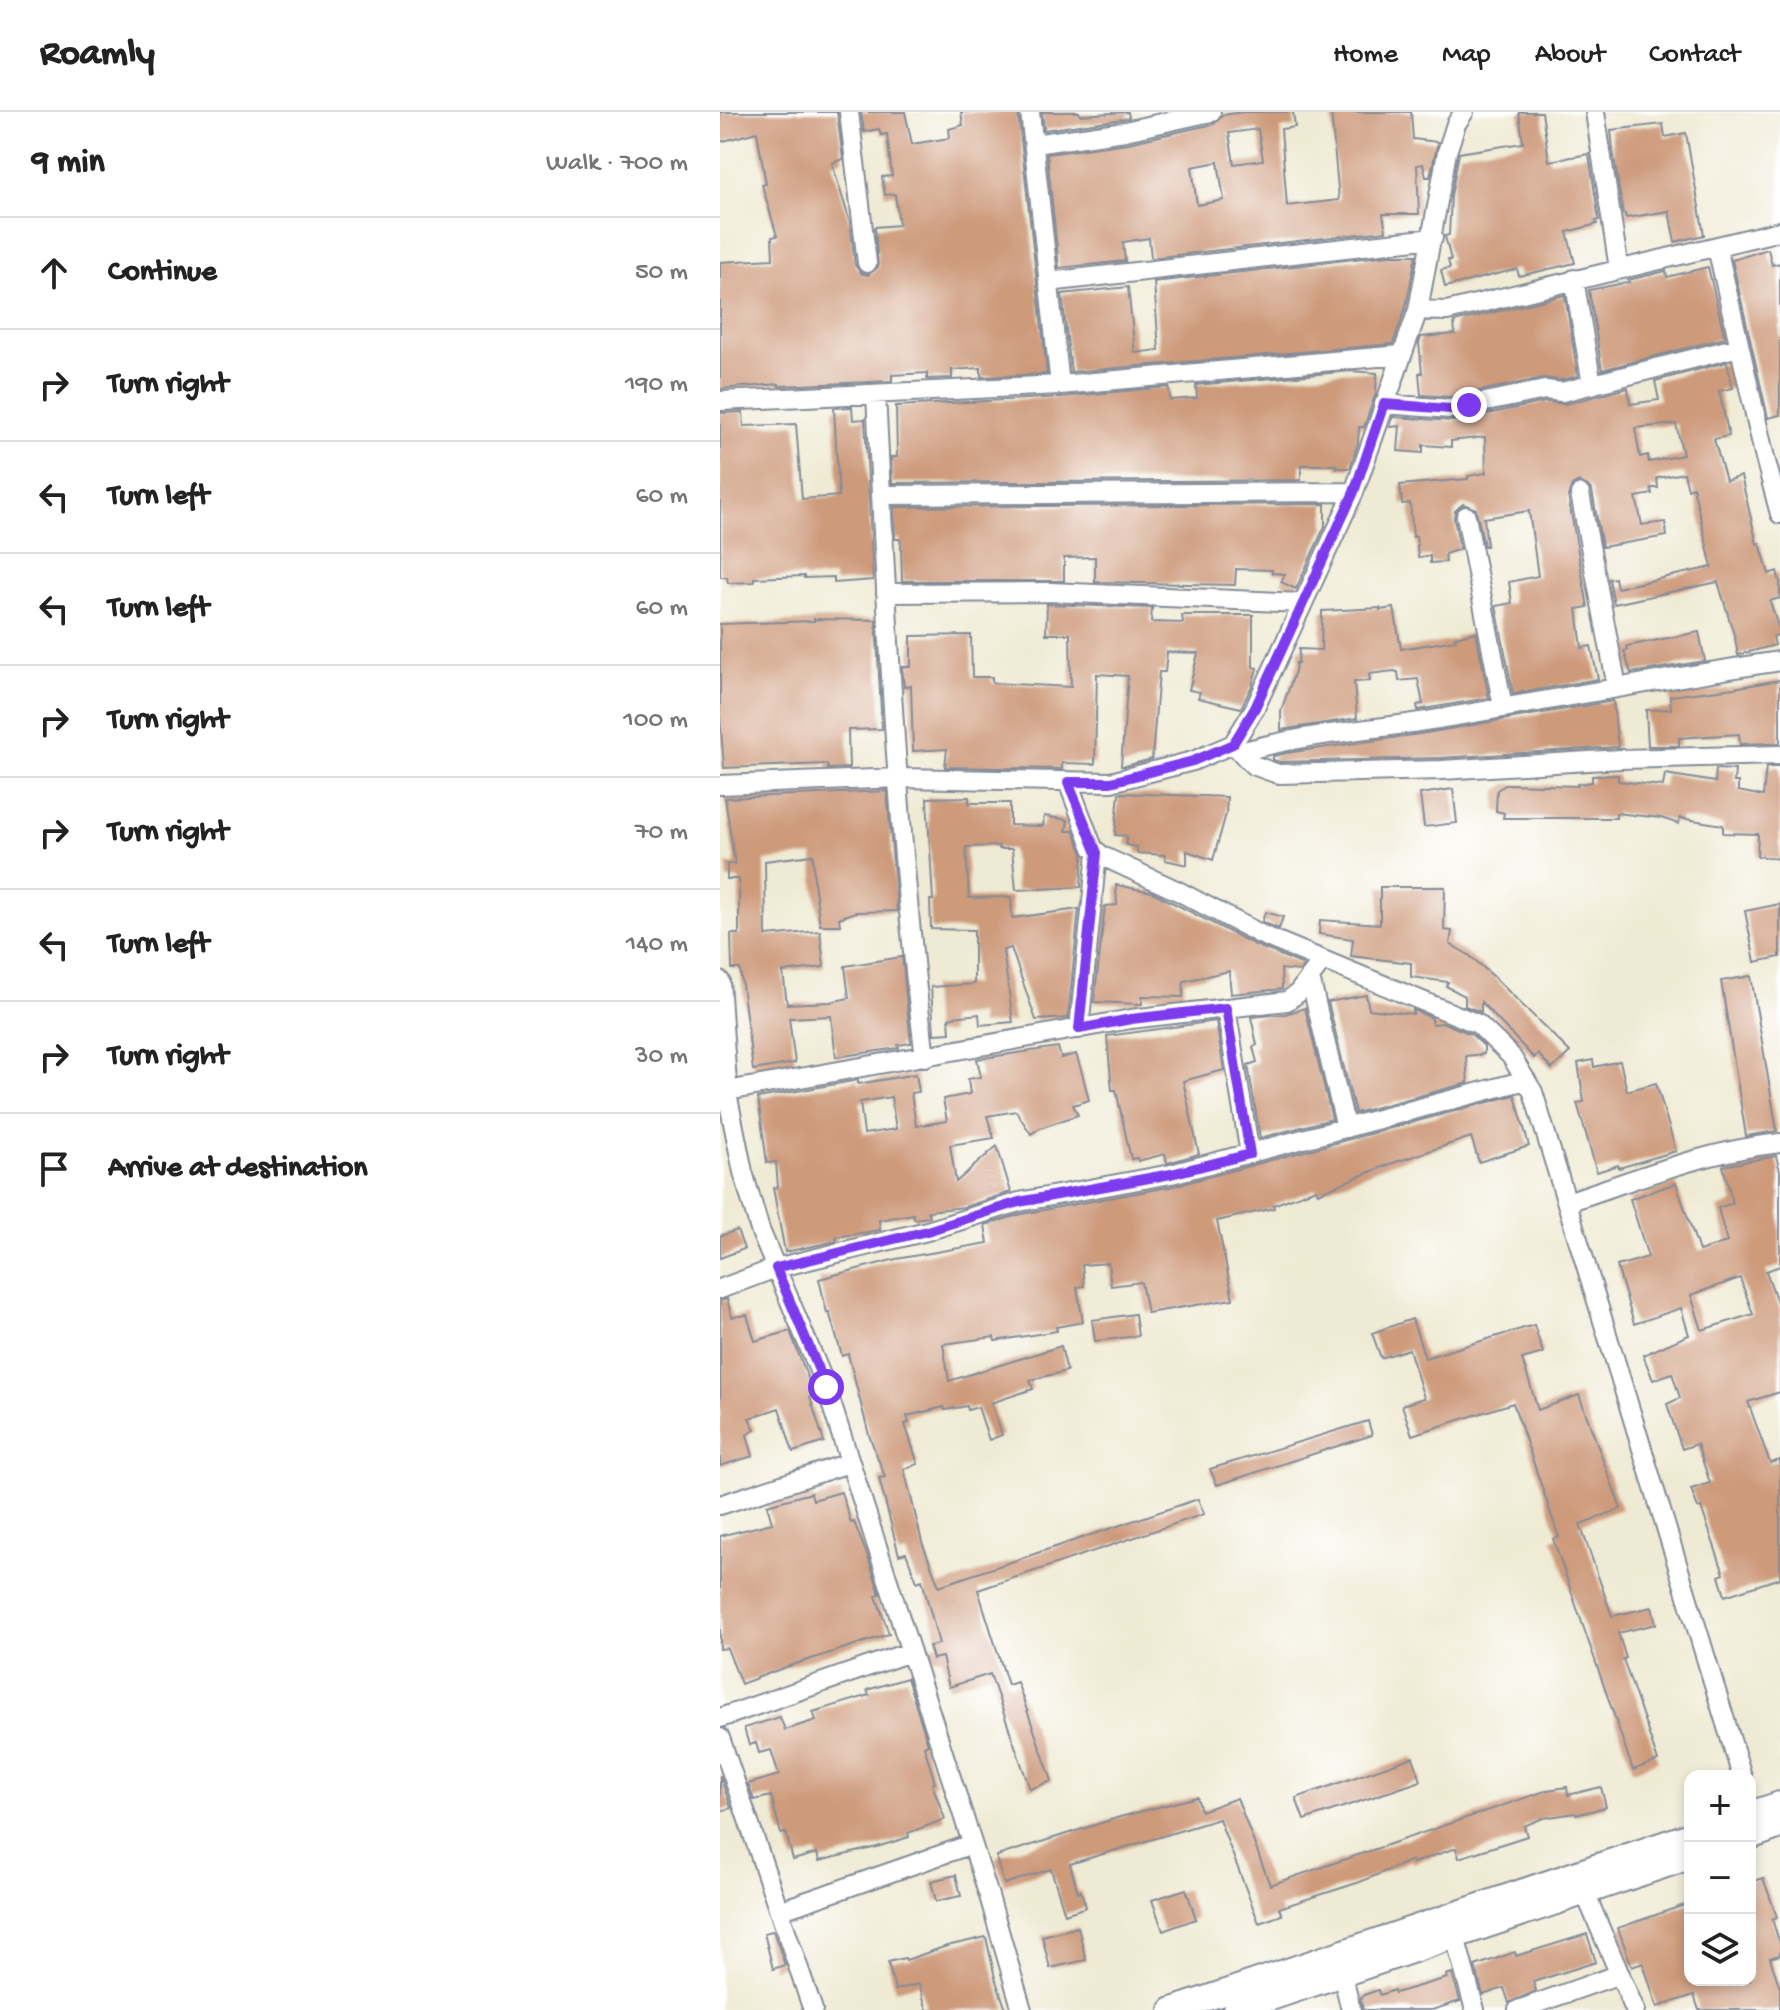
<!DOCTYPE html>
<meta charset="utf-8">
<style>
body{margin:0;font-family:"Gochi Hand",sans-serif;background:#f2f2f2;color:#222}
.controls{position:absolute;right:24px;bottom:24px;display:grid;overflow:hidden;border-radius:16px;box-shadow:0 4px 12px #0003}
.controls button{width:72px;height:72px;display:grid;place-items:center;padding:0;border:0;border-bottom:2px solid #e0e0e0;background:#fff;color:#222;font:40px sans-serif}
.stop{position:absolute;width:24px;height:24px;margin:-18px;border:6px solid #7c3aed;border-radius:50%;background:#fff}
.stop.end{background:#7c3aed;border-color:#fff;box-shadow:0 2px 8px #0008}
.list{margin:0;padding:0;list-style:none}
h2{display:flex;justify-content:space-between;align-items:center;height:104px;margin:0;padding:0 32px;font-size:34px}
h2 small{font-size:26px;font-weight:400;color:#767676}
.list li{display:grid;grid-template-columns:52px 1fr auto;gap:24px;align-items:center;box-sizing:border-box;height:112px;padding:0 32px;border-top:2px solid #e0e0e0}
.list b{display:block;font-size:30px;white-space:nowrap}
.list em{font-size:26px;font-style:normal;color:#767676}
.icon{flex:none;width:44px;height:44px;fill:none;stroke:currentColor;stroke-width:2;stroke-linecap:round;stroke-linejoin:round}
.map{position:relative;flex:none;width:1060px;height:1898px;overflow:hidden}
header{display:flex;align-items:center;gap:48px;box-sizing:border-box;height:112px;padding:0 40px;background:#fff;border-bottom:2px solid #e0e0e0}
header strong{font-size:38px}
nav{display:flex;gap:44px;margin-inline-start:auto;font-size:28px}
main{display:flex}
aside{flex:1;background:#fff}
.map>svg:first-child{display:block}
.building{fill:#cd9a7a;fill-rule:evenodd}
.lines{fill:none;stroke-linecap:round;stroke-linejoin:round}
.minor-casing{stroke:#858c98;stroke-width:22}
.tertiary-casing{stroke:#858c98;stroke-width:28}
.minor{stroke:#fff;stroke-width:18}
.tertiary{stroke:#fff;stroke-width:24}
.route{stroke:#7c3aed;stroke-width:10}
</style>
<header>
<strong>Roamly</strong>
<nav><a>Home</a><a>Map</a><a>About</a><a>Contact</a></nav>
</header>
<main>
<aside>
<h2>9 min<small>Walk · 700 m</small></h2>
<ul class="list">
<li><svg class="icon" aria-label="ahead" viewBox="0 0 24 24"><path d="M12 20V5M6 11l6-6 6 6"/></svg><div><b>Continue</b></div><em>50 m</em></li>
<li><svg class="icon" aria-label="right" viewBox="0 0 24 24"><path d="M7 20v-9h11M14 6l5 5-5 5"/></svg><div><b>Turn right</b></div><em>190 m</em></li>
<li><svg class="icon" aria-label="left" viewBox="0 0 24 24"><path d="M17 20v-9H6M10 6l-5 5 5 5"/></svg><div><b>Turn left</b></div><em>60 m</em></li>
<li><svg class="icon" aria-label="left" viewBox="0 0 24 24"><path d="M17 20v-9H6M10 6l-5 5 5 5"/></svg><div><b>Turn left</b></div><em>60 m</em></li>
<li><svg class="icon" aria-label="right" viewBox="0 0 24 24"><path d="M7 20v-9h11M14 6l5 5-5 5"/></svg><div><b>Turn right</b></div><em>100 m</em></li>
<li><svg class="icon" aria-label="right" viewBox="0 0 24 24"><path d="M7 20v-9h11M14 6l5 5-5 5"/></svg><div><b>Turn right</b></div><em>70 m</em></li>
<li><svg class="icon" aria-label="left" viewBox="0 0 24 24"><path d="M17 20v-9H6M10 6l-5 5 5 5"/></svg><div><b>Turn left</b></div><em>140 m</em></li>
<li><svg class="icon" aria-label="right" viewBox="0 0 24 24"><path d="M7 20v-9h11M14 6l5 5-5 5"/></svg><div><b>Turn right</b></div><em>30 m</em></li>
<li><svg class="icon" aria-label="arrive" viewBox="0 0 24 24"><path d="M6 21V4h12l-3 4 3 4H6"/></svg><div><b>Arrive at destination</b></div></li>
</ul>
</aside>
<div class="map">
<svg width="1060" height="1898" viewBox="0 0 1060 1898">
<rect width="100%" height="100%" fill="#fff"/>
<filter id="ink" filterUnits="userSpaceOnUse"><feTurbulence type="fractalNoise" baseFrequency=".0125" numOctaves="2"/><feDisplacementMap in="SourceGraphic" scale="16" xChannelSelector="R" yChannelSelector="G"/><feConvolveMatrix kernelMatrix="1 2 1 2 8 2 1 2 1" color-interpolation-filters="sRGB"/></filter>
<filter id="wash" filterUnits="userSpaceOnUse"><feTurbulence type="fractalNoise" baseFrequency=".006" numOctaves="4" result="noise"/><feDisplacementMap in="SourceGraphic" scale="32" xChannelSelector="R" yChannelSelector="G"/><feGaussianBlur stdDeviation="1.8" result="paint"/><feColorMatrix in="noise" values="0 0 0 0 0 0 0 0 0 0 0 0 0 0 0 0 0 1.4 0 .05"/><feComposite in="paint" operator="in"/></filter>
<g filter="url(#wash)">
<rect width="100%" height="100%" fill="#efead3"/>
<g id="blocks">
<path class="building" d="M0,0h117l6,47 -11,4 18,59 5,43 7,9 6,1 10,-8 -3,-40 24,-2 -4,-31 -10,1 -3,-18 10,-1 -5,-42 -6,1 -2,-6 -15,3 -3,-20h44l7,32 38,-6 -1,-9 14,-4 -2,-13h57l29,262 -66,3v-9l-29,2v8l-25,1v-6l-35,2v6l-113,5v-2l-59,5v-127l53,-3 -1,-22 5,-1 -15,-51 4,-1 -9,-52 -37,10z
M322,0h37l1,3 48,-3 1,6 -85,12z
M523,0h50l2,15 -14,2 6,77 52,-6 -8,-88h80l2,27 25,3 -8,35h-4l-3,-13 -6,1 2,49h-36l3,17 -235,27 -2,-20 -26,4 2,19 -66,7 -12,-114 81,-11 86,-19 9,-9zM538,17l5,31 -29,4 -5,-31zM498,50l6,38 -27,5 -5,-38z
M799,0h23l7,49 40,-7 10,66 -3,1 1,3 -30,8 8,31 -56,13 -2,-7 -72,18 -4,-17 9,-2 -2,-8h3l-6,-24 4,-1 2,-39 8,-43 64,-10z
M943,12l2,13 21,-4 18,102 -29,7 -6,-31 -43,7 -1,-4h-2l-10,-64 -2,-20z
M1048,137l4,16 8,-2v152l-12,3 -36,-158z
M669,143h27l-10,52 -13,37 -322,28 -9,-78 66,-7 7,66 24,-3 -5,-68z
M988,155l17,71 -123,32 -13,-80 40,-8 -1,-2 38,-9 1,6z
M845,183l13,81 -17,4 -18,-2 -93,19 -29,-2 -2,-22h3l-3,-30 2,-6 34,-3 -1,-12z
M1007,250l6,26 -14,3 10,45 -15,3 12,42 15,-5 16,68 3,-1 9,31 8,-3 3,11v16l-10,3 10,32 -7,4 2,8 -37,10 -3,-17 -17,-56 -104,22 -5,-25 6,-1 2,10 95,-21 -19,-80 -5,2 -4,-16 -27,5 1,10h-7l1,6 -16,3 6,28 23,-3 2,14 -65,11 -10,-56 -4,-5 -9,-4 -7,4 -4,10 20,111 -11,2 5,39 9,-2 7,33 -85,15 -17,-88 16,-3 -3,-21 29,-6 -9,-65 -45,7 3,28h-3l-8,-37 -13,-5 -8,7 -1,7 6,31 -15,5 1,8 -16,1v-7l-12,1 -2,-21 -3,1 -3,-34 -8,1 -2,-19 68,-6v-3l18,-3 -1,-36 -34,4v6l-28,-2v8l-25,-2 2,-25 -10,1 3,-10 60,4 93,-19 19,2 63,-16 2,16 29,-4 -4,-19zM956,312l7,31 -34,7 -1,-7 -8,2 -5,-29z
M631,259l26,2 -1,20 -12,34h-5l-1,16 -8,25h-13v-3h-36v15l-409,3 -1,-26h6l-1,-51 165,-9 108,-10 1,13 27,-2 -1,-13z
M132,295l1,13 12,-1 8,161 -39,3v-6l-30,1v-2l-50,2v4l-26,1 -1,-6h-7v-164l23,-1 1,14 52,-2 6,75 37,-3 -5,-88z
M605,392v22l-29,63 -15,-7 4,-8 -13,-1v-3l-36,-1 -1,16 -140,-3v-25l-31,1v23h-162l-1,-37 -1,-5h-5l-1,-32z
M327,492l105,4 -1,14 32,1 -1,-8h71v52l4,1 -5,18 -11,22 -43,-10 2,-6 -11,-2 9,-37 -31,-1 -2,20h-6l-7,87 -27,7h-4l7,-90 -31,-2 -2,90 -33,-1v6l-117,-2 2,-18 -34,2 -2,-65 -7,1 -2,-20h9v-31l60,-1 1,42h20v6l79,4 -1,-53h-24z
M660,496v2l14,-2 7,41 55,-9 -1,-3 21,-5 13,66 -71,12 -1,-5 6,-1 -5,-25 -19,2 -1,-9 -4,-1 -25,3 1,7 -16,1 3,36 -76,12v-19l14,-40 1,-8h2l1,-14 22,1 1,-39z
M94,507l62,1 6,109 -34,1 1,38 -21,1 -1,-5 -103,4 -4,-53v-91l94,-3z
M979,520l6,29 -74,12 -7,-22 4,-1 -1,-4z
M1060,568v63l-40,1 -1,-10 -60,4v8h-31l-2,-36 25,-1 -1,-13 64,-8z
M893,589l5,46 -177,11 -161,4 -7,-2v-4l20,-4 127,-18z
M1046,655h14v92l-23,-3 1,-22 -35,-1v-8l-43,-7 -1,6 -18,-6 -45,-5v5h-113l1,-5 -8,-2 1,-21 10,-6 71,2 -1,-2 15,-2v-6l26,-1v6l45,5 2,-12 50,8 1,-13 19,1 -1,12h4v9l25,5z
M733,677l4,34 -33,4 -4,-33z
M167,679l10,120 -41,1 -17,6 1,7h-20l-6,-43 -1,-27 -48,6 1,75 54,-5 4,36 -41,5 4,32 43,-2 19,-4 -4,-32 57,-9 9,86 -13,2 1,3 -63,9 -5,-41 -42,2 6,45 -42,7 -13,-101h-8l-1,-35h8v-55h-12v-15h8l-10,-66z
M399,681l108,4 -1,17 -13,46 -26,-9v14l-22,-5v-5l-28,-2v-6l-11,-2 1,-9 -12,-1z
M249,685v6h41v22l33,1 1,-10 24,4 -2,11h8l9,23 -2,33 -65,3 -4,-41h-13v-3l-33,1 3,51 42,-1 1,21 67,-9 -11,109 -32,2 -25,-72 -8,2 10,72 -33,3 -1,-11 -26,3 -4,1 1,15 -16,1 -3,-47 43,-3v-54l-43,-1 -1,-29h3l-6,-102z
M396,773l36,7 103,53 49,20 -4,6 -19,-2 1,20 -51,5 -2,-23 -45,10 -1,16 -41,-1v8l-48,-2 11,-96 12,-1z
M660,775h65l-1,43 8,1 -2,13 19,11 24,21 77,76 -18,17 -14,-15 -4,4 -53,-56v10l-16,-6v-10l-19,-10 2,-4 -37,-5v-14l-60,-7 2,-17 -34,-5 1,-14 60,4z
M1060,792v53l-25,5 -10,-51z
M545,800l18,5 -4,12 -17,-7z
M1031,864l26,155 -31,5 -25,-155z
M646,883l3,14 44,5v-4l19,8v6l12,-1 27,11 13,12v8l-18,2 2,27 -113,30 -27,-111z
M585,896l27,111 -72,19 -12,-73 9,-3 -4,-15 4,-2 -6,-28 34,-3z
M496,909l8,49 -41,11 16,73 -32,9 -2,-9 -27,7 -1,-3 -6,1 -15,-69h-4l-5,-54z
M338,935l3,11 15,-4 6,19 7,27 -16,5 5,10 -38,13 -9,6 -15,-23 -29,5 7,22 -44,7 6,37 41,-36 14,46 -47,15 -36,4 2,6 -16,2 -1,-5 -34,6 1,10 -44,7 1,4 -52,11 -12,-64 5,-1 -2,-25 -9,1 -9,-65 100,-18v4l58,-10 3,18 -8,1 5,33 31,-5 -4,-22 27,-5 -2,-15 13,-2 -4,-18zM171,985l5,32 -32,5 -4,-32z
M873,948l1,7 26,-6 7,30 29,-8 20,68 -57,17 -1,-3 -21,7 -20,-69 7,-1 -6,-39z
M795,983l14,51 -50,16 -8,-25 -81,27 -72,29 -2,-4 -43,16 1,3 -57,13 16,78 -86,14 -6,-31 -30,4 -3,-23 -26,2 2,21 -7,1 6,35 -27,5 1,4 -62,10 -1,-4 -51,7 6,37 112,-35 6,25 -37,9 3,9 -42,14 11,32 -13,5 -11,-33 -10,3 -1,-4 -22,4 -1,-3 -37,9 2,7 -4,1 13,40 -14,5 18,73 17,44 259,-87 6,15 -226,76 30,95 9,-3 35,99 -22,8 -40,-115 -41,13 -7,-30 -9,2 -4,-13 10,-2 -17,-64 -5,2 -11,-29 -7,2 -20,-77 6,-1 -16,-42 -21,-81 -6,2 -13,-44 -2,1 -8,-34 77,-20 92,-16 -3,-18 37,-11 152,-28z
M1056,1044l4,15v95l-14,5 14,39v82l-32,10 22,61 10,-3v118l-55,18 -6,-20 5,-2 -23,-67 -3,1 -7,-19 19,-6 -13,-39 -15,5 -15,-45 13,-6 -8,-25 -19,7 -10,-25 46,-20 -8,-27 -47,16 -17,-58 31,-9 -18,-58 46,-16 23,68 28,-9 -9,-34 15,-5 -10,-37zM1020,1166l13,36 -51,16 -11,-35z
M17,1118l7,19 -24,9v-22z
M7,1187l5,18 15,-2 8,26 35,-10 24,64 -4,2 14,45 -31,10 -14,-44 -30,10 6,12 -8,5 6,21 -33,10v-165z
M415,1202l3,22 -43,5 -3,-21z
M692,1207l13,39 109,-33 9,28 -21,6 16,51 41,-15 42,114 -41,15 32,92 40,-9 4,17 -38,9 8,25 -3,1 35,102 -25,9 -80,-231 6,-2 -46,-134 -101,32 -10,-30 22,-7 -15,-49 -28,9 -9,-25z
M648,1309l4,14 -155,50 -7,-16z
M121,1380l10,31 3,-1 15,38 11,34 -4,2 13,38 -106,34 -42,16 -14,-36 -7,1v-113l52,-13 -5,-18 44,-12 2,7z
M187,1566l21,66 -4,2 11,37 -3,1 13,35 -37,14 1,4 -32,10 -58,14 -2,-8 -24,7 -7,-27 -5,1 -10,-38 -17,4 -6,-16 31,-9 -8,-25 -12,3 -3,-10 -7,2 -5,-17 36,-11 5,13 31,-10 -3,-8 56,-17 -2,-5z
M693,1645l8,24 -117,39 -8,-22z
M0,1663l11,33 -11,3z
M847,1675l1,8 33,-8 5,20 -30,8 -1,-2 -32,5 -19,8 3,10 -68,22 -3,-10 -43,15 -1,-3 -52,22 -81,26 3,7 -23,8 -40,-104 -149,45 8,28 3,-1 5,16 -21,7 -14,-45 -47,15 -7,-23v-5l123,-39 77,-20 4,14 36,-13 33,87 278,-95z
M236,1763l5,21 -25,5 -5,-20z
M1043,1766l14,39 -5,2 8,25v11l-10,3 10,30v22h-81l-5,-15 -37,12 -14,-44 -11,4 -14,-39 72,-25v77h60v-98z
M466,1777l10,30 -33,12 -11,-31z
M358,1815l8,33 -36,8 -8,-32z
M53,1819l12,34 -12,4 -9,-36z
M867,1822l9,28 -63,20 3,9 -27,12 -5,-15 -21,7 -8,-29 40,-14 1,4z
M266,1825l9,41 11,32h-79l-8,-26 -24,6 -7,-28 17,-4 1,2 41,-14z
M732,1861l8,28 -28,9h-69l-3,-12 4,-3 14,-5 2,5 14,-5 1,3 52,-15 -1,-3z"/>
</g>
</g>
<g filter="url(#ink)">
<use href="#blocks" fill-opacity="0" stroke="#858c98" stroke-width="2"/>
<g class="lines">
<g class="minor-casing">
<path id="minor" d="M129,0l18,151
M310,0l30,273
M875,0l24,157
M314,32l91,-13 86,-19
M997,135l48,211 15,56
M854,167l18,106
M328,170l385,-44
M698,198l29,1 333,-80
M156,282c11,221 21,443 49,663
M0,289l340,-16 341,-30
M664,292l67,5 94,-19 17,2 177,-45
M860,382l37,193
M161,383l473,-3
M746,404l37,191
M166,481l164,-1 252,11
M513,632l20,21 25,9 164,-4 179,-11 159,-4
M521,640c66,-19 136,-22 203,-34 112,-19 224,-40 336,-57
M348,670l25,66 9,8 76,35 82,43 218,90 33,32 22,36 209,684
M0,673l180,-7 211,4 82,-21 40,-17 22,-36 99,-216 64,-182 29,-158 9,-28 8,-12
M590,866l36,150
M0,869l8,117 15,74 17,58 66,157 163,509 33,114
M506,896l24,146
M359,917l18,-176
M7,979l404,-72 156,-18 11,-8 25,-33
M847,1090c70,-23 139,-51 213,-59
M0,1177l56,-21 151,-37 92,-29 152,-28 355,-94
M0,1393l129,-42
M0,1606l190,-66
M0,1626l93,272
M865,1781l50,117
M59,1799l193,-67
M735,1825l20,73
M622,1861l9,37
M798,1898l102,-36"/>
</g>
<g class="tertiary-casing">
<path id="tertiary" d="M1030,1702l30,-10
M1030,1725l30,-11
M452,1898l518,-175
M515,1898l455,-153"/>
</g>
<use href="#minor" class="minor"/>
<use href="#tertiary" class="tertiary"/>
</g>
</g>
<g class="lines" filter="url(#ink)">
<path class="route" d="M106,1275l-50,-119 151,-37 92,-29 152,-28 79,-20 -24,-146 -95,11 -52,10 18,-176 -29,-71h43l82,-21 40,-17 22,-36 99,-216 30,-88 67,5 18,-4"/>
</g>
</svg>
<div class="controls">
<button>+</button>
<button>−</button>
<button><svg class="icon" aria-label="layers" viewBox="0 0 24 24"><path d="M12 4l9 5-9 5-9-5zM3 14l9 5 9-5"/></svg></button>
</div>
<div class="stop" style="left:106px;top:1275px"></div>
<div class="stop end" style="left:749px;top:293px"></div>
</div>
</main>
